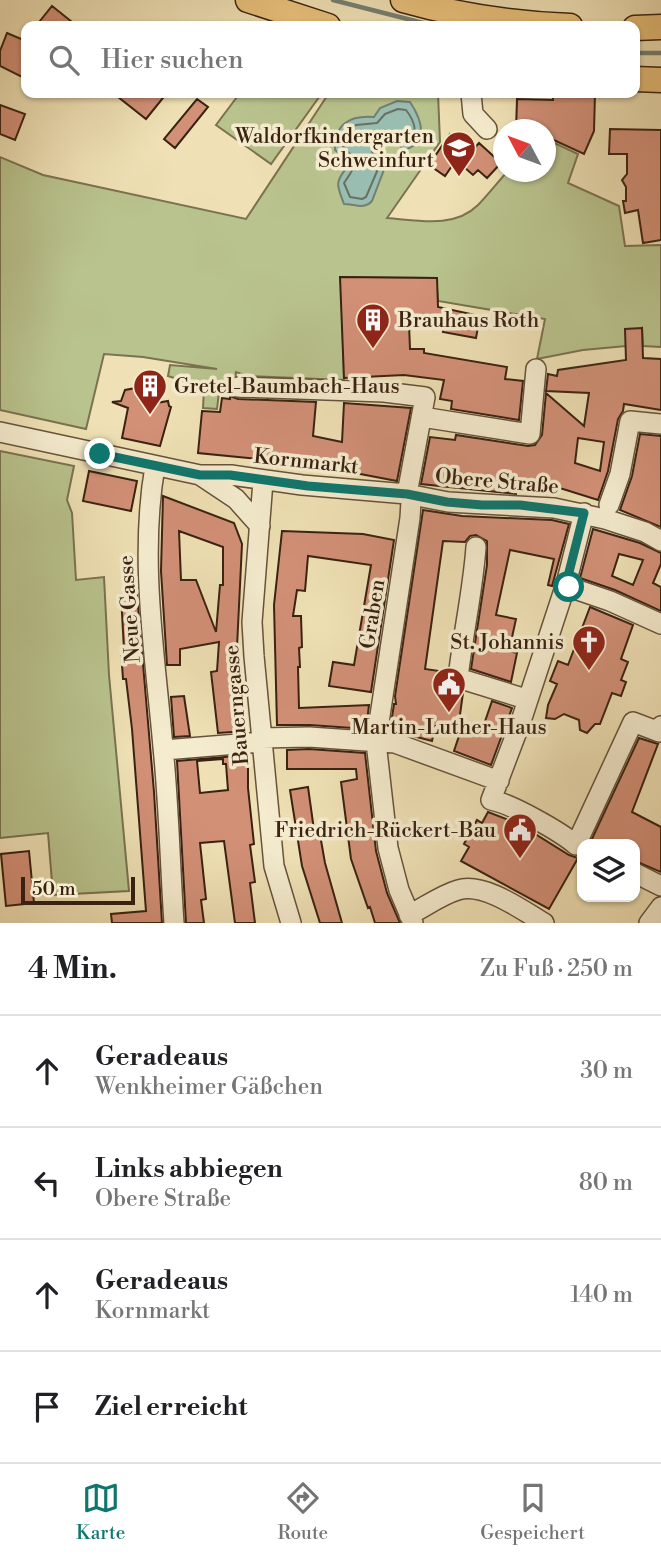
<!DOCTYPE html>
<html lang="de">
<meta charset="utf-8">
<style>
body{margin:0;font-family:"Libre Bodoni",serif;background:#f2f2f2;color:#202124}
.controls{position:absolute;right:21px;bottom:21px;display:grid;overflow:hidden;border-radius:14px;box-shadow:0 2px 5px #0004}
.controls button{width:63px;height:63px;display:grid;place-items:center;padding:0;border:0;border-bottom:2px solid #e0e0e0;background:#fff;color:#202124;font:35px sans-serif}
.compass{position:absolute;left:493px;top:119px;width:63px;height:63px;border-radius:50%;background:#fff;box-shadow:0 2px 5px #0004;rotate:311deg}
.scale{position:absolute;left:21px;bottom:18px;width:114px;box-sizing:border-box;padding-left:7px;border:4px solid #3a2212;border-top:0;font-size:19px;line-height:24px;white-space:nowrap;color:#3a2212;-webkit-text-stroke:5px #f5eccf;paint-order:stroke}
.stop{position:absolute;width:21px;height:21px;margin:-16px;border:5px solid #0f766e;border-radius:50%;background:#fff}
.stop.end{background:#0f766e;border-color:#fff;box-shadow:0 2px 7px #0008}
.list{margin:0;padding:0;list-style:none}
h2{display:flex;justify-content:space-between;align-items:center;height:91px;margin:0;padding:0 28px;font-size:30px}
h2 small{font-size:23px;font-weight:400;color:#757577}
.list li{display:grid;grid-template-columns:46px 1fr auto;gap:21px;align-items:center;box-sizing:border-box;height:112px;padding:0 28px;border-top:2px solid #e0e0e0}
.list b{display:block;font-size:26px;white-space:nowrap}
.list p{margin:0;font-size:23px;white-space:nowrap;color:#757577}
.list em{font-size:23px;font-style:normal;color:#757577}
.icon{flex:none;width:38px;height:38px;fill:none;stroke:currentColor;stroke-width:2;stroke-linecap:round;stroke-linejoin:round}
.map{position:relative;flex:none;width:661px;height:923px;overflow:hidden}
.search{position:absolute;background:#fff;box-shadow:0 2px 5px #0004;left:21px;right:21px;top:21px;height:77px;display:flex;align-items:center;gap:18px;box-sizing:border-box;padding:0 24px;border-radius:14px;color:#757577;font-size:26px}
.sheet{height:539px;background:#fff}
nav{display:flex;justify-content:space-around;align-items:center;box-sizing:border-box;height:98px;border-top:2px solid #e0e0e0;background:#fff;font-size:19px;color:#757577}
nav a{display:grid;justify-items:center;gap:4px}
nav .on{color:#0f766e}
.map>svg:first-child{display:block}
.green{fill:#b9c38d;stroke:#7a7250;stroke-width:2}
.water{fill:#9abdb1;stroke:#747f71;stroke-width:2}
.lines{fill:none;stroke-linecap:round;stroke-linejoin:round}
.shore{stroke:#6a7062;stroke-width:2}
.stream{stroke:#747f71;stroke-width:4.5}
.building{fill:#d29077;stroke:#3a2212;stroke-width:2;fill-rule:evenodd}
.minor-casing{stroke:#67523b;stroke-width:22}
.major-casing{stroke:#3a2212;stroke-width:27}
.minor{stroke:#f5eccf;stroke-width:19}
.major{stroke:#e8c07a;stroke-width:24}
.route{stroke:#0f766e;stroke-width:9}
.labels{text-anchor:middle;stroke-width:7;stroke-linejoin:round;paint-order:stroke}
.poi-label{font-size:21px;fill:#3a2212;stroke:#f5eccf;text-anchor:end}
.street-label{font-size:21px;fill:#3a2212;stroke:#f5eccf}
</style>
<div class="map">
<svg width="661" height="923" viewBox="0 0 661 923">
<rect width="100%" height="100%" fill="#efe1b5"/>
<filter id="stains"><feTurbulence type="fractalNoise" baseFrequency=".00286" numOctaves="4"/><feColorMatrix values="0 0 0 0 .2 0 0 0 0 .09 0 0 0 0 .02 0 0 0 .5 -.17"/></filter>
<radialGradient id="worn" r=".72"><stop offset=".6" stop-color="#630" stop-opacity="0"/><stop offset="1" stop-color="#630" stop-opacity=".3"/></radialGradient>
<path class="green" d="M240,93h82l-51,71 -55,-39z
M329,93h109l2,49 -53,76c30,2 67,11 91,-13 10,-10 19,-22 29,-33h39v-33l32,15 -10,29 51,23 6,40 36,-1v102l-18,-1 -1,-18 -16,18 -43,4 -46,9 8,-40 -107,-18 -2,-23 -95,-1 3,103 -96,-4 -12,-4 -1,12h-15l-3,25 -14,-1 1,-19 -16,-3 -1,-4 -19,-6 2,-11 47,4 -74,-12 -39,-3 -18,75 -86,-19v-253l43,18 203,44z
M0,451l74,15 -7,34 5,13 4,67 28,-3 5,98 20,216 -76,4 -5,-62 -48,5z"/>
<path class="water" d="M397,101l13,1c12,18 20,42 -7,48l-4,-6 -6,-3 -10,4 -4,6 6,16 -13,34c-8,9 -17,3 -28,3 -7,-19 -10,-21 4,-38l-3,-8 -10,-8c-1,-26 15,-35 39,-33l6,-9z"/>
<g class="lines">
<path class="shore" d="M398,109l8,1c7,9 15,25 1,31l-15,-7 -14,6 -6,11 6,18 -12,28 -4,2 -12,-2 -6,-14c12,-18 15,-21 -2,-38l3,-13 11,-7 21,-2 8,-9z"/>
<path class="stream" d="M333,0l102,26
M635,53h26"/>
</g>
<path class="building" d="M52,6l25,20h-41z
M7,33l19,8 -4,17 4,3v18l-26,-13v-15z
M113,93h54l-21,26z
M553,93l42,1 -1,37 -10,23 -39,-18v-6h-29l1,-31 36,1z
M197,99l11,8 -33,41 -11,-9z
M0,105l25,9 -10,26 -15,-6z
M610,129l51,1v110l-18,3 -5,-33 -13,3 -2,-12h3v-14l-4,-7 5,-6v-20h-18z
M450,134l23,16 6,-7 22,20 -14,15 -9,-8 -5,5 -17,-15 -11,16 -16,-11z
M340,277l97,1 1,29 42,9 -4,22 -33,-6 4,-19 -19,11h-19l1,25h14v4l83,14 -2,12 18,2 -4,39 -68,-11 1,-8 -12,-2 4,-19 -40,-5 -60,3z
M642,328l1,30 18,1v51l-37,-6 -1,7 -5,8 -10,52 -10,29 -35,-11 -45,-9 -2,14 -95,-10 9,-47 25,3 1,-5 72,11 7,-1 7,-10 4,-42 38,33 5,-33 -43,-2 2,-17 9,2 1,-6 68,-10 -1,-31zM578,438l26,4 -4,29 -25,-8z
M136,388l2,10 17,-2 1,7 12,-2 1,5 2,1 -11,39 -38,-8 6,-30 -16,-6 9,-1 4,-11z
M230,396l8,3 78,3 -3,34 29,6 2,-39 67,5 -14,73 -89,-17 -110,-11 4,-42 18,1 2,-14 8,1z
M640,434l21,2v91l-41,-17 12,-34z
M89,471l48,10 -6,30 -48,-10z
M163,496l71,27 8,21 -5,103h-2l11,84 -28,2 -7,-61 6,-1 2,-29 -39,7v16h-13l-6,-94zM179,531l44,16v38h-3l-4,47 -20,-52h-15z
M423,510l39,6 90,4 17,4 -17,62 -4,-1 6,-26 -44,-9 -14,65 20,4 -7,32 8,2 -6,29 -40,-13 16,-104v-24l-11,-6 -6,1 -5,6 -22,-1 -18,128 21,3v9l3,5 14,7 -5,36 -23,-3 -3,15 -42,-11 4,-26h2l-1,-8z
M593,529l47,14 21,10v11l-8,19 8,4v24l-46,-21 -35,-12zM619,554l24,6 -10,25 -21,-9z
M282,531l81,3 31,6 -23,152 -42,-6 4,-24 21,3 17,-100 -63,-9 -3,35 -8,-1 -4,26h8l1,31 -3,1 1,19h-2l1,41 70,-3 -3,24 -56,-4h-33l-3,-120z
M137,594l17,198 8,131h-50l-1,-9 35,-3 -14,-182 -6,-50h-3l-2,-28 3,-1 -3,-55z
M590,607l43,18 -12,34 7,3 -7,18 5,2 -5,14 -9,-3 -12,31h-5l-8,9 -7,-3 -1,-10 -15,-6 -9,5 -9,-1 2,-13 9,-21 -7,-3 8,-20 10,4z
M184,696l6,40 -16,1 -3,-40z
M492,701l20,7 -21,57 -37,-14 8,-24 19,6z
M639,738l19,6 -26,68 29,15v45l-26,-11v-17h-38l-6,-3z
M309,749l56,4 11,98 11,42 13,30h-25l-5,-16 -2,1 -17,-49 -10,-77 16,-3 -1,-10h-69v-19z
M248,755v33l6,56 -4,1 5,37 -5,1 5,40h-20l-11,-82 -24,2 6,56 -5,1 3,23h-18l-9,-162zM223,759v5h3l2,26 -28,3 -3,-32z
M308,787l6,43 5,-1 6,34 17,60h-22l-18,-57 -12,-76z
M488,812l31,12 50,31 9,3 -29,51 -88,-48 8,-14 -5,-3 13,-24 5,3z
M29,851l5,52 -28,3 -5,-52z"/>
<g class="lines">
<g class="minor-casing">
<path id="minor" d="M471,93l2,21 14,15
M238,387l146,5 41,5 -18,97 4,7 -1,17 -34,224 12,106 11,42 14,33
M422,417l108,17 6,-65
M0,432l200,43h31l71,10 105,9 41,8 106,6 51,11 40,13 16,9
M155,466c-16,93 0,188 8,281 6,59 7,118 11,176
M200,475l36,24 24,27
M263,481l-11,141 2,34 20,210 17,57
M609,505l11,-31 10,-53 31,3
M476,547c-3,43 -13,87 -18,131l68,21
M566,584l18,-71
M661,624l-51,-23 -41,-14 -3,-3 -45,137 -30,79c19,3 70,32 85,45l57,-123 26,10 2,-6
M261,738l48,-1 86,6 104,38
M164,750l97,-8
M635,873l26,13
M409,915c16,-8 32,-20 49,-25 26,-8 64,20 86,33
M649,923l12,-16"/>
</g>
<g class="major-casing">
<path id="major" d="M248,0l80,26
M403,0c53,15 112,24 167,26
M635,28l26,-1
M635,79l26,1"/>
</g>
<use href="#minor" class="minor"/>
<use href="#major" class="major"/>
</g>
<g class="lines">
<path class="route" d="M100,454l100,21h30l78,11 99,8 40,8 35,3h38l64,8 -18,71 3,3"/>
</g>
<defs>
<g id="school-pin" transform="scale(1.75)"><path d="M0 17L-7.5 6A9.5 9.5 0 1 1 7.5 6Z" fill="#8f2418" stroke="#f5eccf"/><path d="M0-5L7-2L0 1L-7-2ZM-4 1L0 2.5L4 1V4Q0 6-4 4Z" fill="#fff"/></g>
<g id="building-pin" transform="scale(1.75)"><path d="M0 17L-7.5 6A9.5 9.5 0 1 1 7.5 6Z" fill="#8f2418" stroke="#f5eccf"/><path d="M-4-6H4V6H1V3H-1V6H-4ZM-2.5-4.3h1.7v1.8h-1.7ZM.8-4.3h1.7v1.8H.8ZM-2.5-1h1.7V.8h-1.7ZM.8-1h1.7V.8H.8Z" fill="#fff"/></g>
<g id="church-pin" transform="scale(1.75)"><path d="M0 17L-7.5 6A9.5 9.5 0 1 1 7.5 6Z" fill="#8f2418" stroke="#f5eccf"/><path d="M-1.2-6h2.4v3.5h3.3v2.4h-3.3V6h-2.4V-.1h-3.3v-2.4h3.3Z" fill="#fff"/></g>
<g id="civic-pin" transform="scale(1.75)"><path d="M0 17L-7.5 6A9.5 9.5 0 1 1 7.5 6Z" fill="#8f2418" stroke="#f5eccf"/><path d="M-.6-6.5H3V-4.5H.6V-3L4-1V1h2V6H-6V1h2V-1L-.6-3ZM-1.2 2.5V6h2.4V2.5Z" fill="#fff"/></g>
</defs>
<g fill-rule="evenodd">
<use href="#school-pin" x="459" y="148"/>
<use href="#building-pin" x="373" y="320"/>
<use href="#building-pin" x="150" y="386"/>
<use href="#church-pin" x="589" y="642"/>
<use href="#civic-pin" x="449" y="684"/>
<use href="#civic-pin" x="520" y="830"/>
</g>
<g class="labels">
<g class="poi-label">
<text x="434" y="143">Waldorfkindergarten<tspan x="434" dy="24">Schweinfurt</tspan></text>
<text x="398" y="327" text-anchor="start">Brauhaus Roth</text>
<text x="174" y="393" text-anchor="start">Gretel-Baumbach-Haus</text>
<text x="564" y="649">St. Johannis</text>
<text x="449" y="734" text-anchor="middle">Martin-Luther-Haus</text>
<text x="496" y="837">Friedrich-Rückert-Bau</text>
</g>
<g class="street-label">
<text transform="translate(306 461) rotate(6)" y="7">Kornmarkt</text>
<text transform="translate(497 481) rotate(5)" y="7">Obere Straße</text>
<text transform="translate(129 609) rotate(-94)" y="7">Neue Gasse</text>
<text transform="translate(372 614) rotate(-81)" y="7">Graben</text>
<text transform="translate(236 705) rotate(-95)" y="7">Bauerngasse</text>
</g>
</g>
<rect width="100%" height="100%" filter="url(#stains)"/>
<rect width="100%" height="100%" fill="url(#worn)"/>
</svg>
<div class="controls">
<button><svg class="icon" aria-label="layers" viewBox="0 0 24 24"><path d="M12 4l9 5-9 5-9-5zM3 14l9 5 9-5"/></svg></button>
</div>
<svg class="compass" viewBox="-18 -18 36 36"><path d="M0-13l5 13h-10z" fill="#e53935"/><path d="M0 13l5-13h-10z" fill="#757577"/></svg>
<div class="scale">50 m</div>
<div class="stop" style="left:569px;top:587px"></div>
<div class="stop end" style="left:100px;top:454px"></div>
<div class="search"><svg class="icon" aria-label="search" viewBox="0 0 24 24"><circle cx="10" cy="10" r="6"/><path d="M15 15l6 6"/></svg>Hier suchen</div>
</div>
<section class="sheet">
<h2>4 Min.<small>Zu Fuß · 250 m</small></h2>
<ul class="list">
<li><svg class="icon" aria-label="ahead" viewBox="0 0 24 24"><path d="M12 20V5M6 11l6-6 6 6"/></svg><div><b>Geradeaus</b><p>Wenkheimer Gäßchen</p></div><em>30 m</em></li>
<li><svg class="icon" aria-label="left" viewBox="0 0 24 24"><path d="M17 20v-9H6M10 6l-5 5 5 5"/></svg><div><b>Links abbiegen</b><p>Obere Straße</p></div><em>80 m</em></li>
<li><svg class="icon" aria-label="ahead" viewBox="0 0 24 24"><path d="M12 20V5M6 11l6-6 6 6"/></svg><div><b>Geradeaus</b><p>Kornmarkt</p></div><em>140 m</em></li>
<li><svg class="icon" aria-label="arrive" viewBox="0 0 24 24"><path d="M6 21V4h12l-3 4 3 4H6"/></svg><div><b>Ziel erreicht</b></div></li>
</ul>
</section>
<nav>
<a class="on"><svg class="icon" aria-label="map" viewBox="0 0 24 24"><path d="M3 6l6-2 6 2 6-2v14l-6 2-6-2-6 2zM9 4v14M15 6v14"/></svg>Karte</a>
<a><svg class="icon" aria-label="directions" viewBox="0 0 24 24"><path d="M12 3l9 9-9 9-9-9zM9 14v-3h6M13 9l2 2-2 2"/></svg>Route</a>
<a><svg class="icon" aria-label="saved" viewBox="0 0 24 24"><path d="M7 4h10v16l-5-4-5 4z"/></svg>Gespeichert</a>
</nav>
